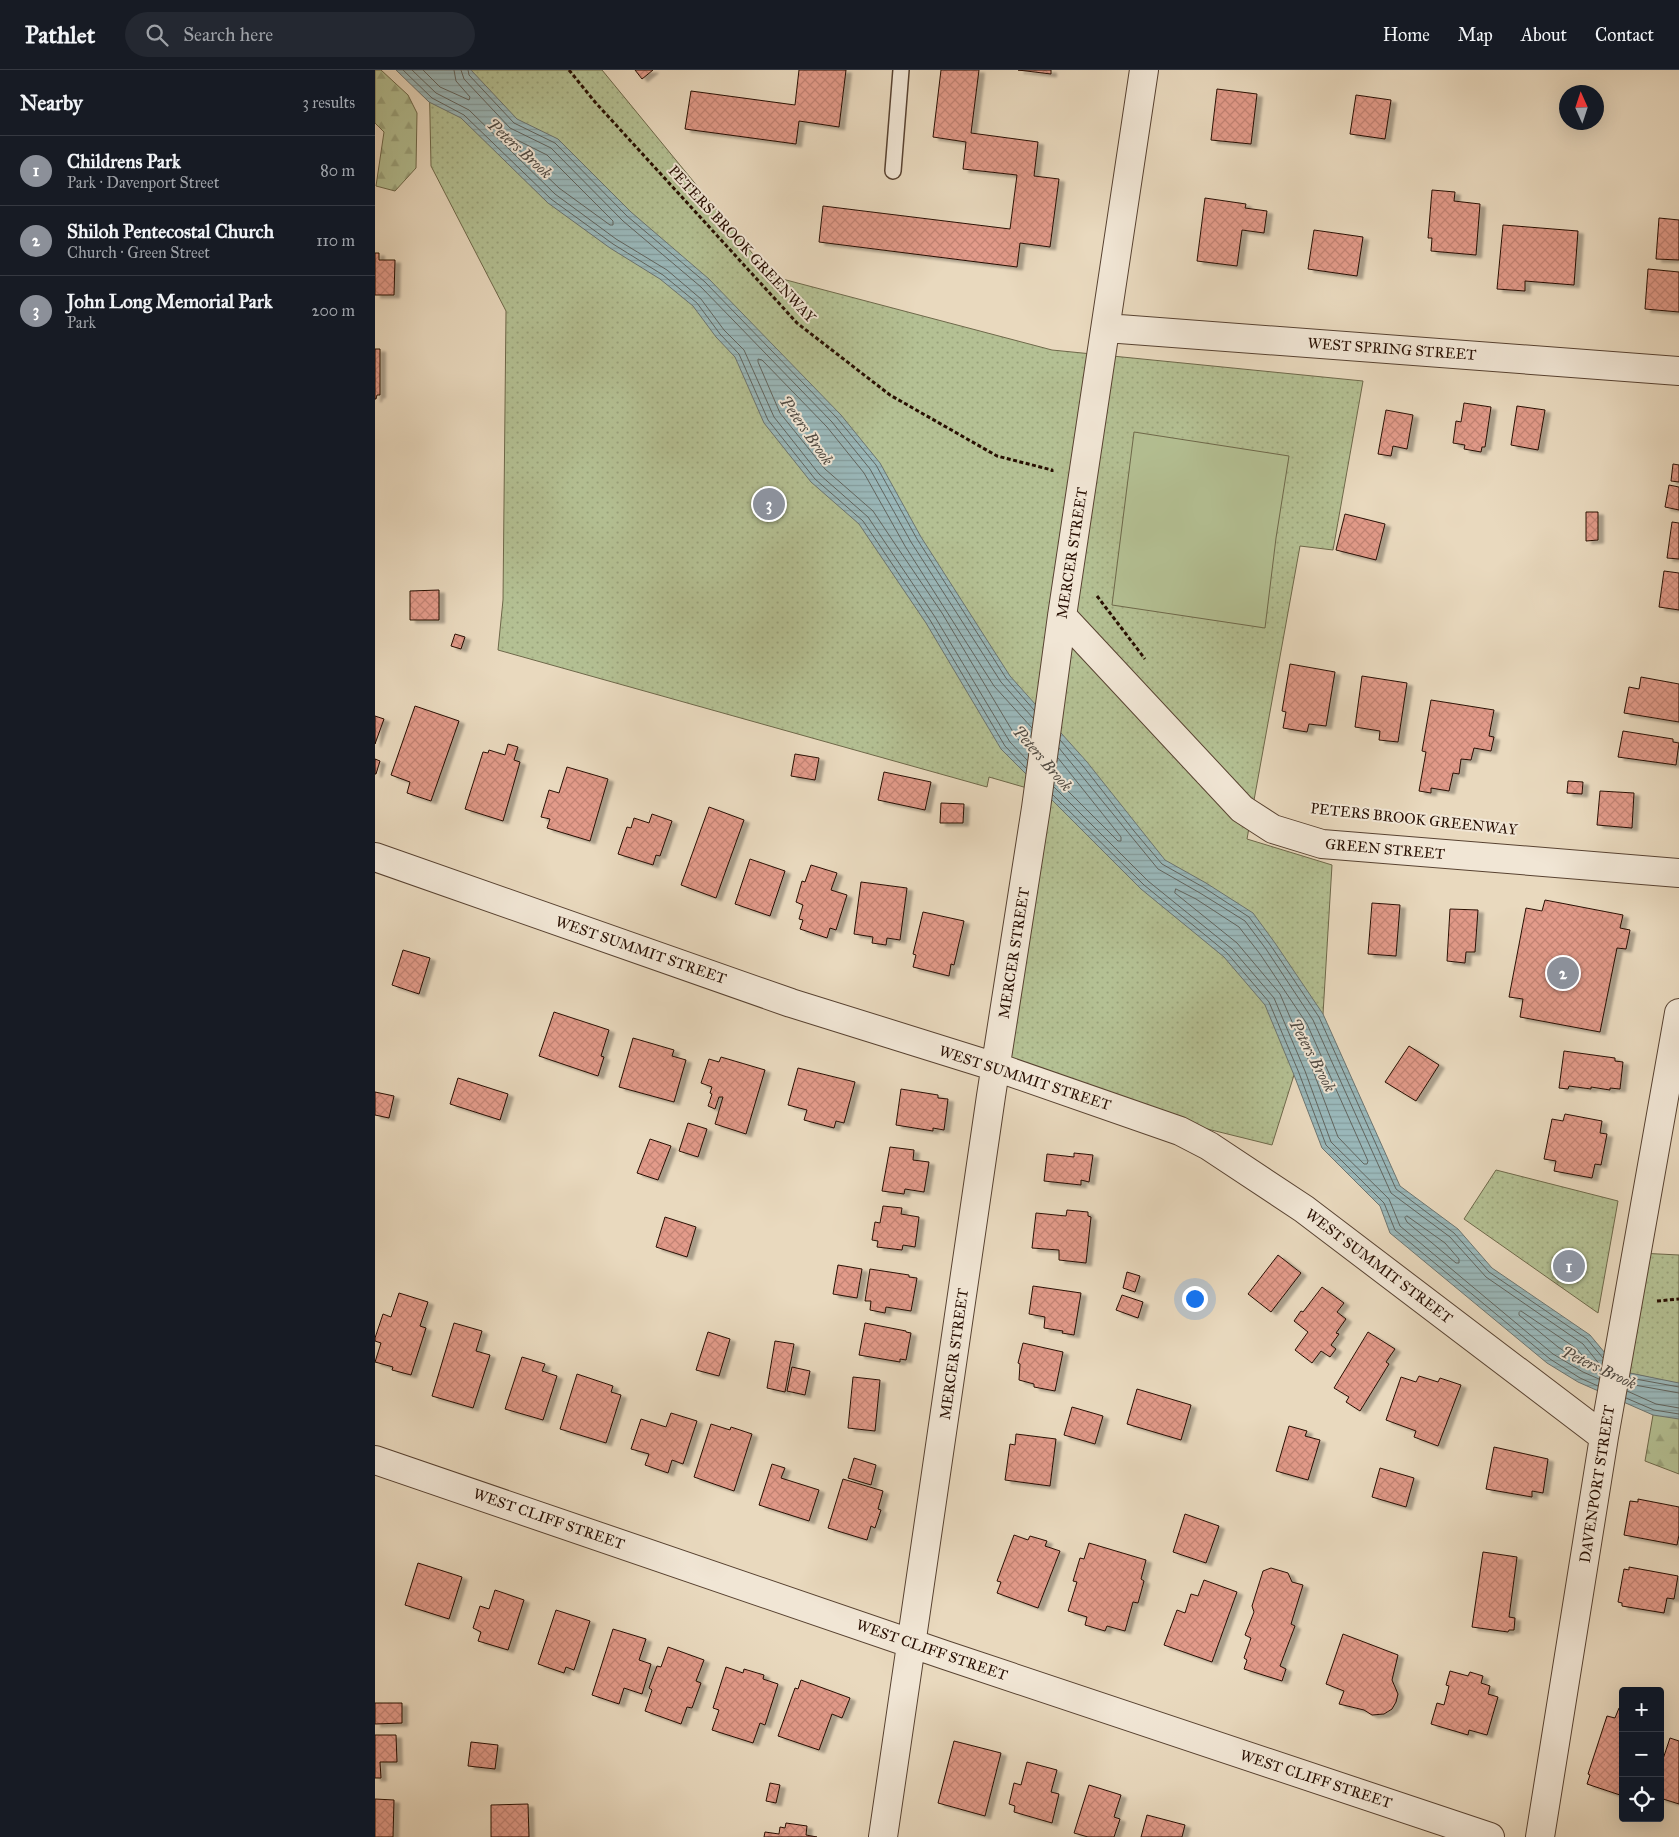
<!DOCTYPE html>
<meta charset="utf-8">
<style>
body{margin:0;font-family:"IM FELL Great Primer",serif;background:#242831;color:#f1f3f6}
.controls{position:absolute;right:15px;bottom:15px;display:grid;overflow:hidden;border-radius:5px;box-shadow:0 5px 20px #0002}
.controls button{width:45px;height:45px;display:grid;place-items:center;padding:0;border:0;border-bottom:1px solid #363941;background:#171b24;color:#f1f3f6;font:25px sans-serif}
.compass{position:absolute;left:1184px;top:15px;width:45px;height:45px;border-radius:50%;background:#171b24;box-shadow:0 5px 20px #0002;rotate:357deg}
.you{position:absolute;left:819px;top:1228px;width:18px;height:18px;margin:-12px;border:4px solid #fff;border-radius:50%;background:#1a73e8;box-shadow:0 0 0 8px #1a73e833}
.badge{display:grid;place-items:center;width:32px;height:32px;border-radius:50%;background:#8c9099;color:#fff;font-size:16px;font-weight:700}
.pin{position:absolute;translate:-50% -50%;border:2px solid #fff;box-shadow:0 1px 5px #0006}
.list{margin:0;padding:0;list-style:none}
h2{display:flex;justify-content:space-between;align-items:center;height:65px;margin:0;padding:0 20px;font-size:21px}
h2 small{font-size:16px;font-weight:400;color:#9ea1a6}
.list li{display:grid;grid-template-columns:32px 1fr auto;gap:15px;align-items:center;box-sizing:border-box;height:70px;padding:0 20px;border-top:1px solid #363941}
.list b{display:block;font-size:19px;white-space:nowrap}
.list p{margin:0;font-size:16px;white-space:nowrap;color:#9ea1a6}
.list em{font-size:16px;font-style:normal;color:#9ea1a6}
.icon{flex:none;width:28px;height:28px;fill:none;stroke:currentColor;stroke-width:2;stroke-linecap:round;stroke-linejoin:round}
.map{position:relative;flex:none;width:1304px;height:1767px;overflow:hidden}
header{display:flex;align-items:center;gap:30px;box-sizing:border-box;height:70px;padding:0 25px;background:#171b24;border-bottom:1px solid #363941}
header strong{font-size:24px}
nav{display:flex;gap:28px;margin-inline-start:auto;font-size:18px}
.search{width:350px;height:45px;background:#242831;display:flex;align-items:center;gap:12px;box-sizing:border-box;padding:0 18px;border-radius:28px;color:#9ea1a6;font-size:19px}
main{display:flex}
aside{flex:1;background:#171b24}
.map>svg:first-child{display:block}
.forest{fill:url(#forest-firs);stroke:#6e684a}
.park{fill:url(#park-dots);stroke:#6e684a}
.garden{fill:#b4c093;stroke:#6e684a}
.water{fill:url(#water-rules);stroke:#6c7470}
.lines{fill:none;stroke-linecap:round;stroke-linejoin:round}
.shore{stroke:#61645e;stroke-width:1}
.building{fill:url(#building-cross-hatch);stroke:#280f02;filter:url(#shadow)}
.lane-casing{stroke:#584231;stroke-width:18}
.street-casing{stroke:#584231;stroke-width:30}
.path{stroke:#280f02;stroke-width:3;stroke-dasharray:4 2.5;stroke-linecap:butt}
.lane{stroke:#f1e6d5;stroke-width:15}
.street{stroke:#f1e6d5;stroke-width:28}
.labels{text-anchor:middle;stroke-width:4;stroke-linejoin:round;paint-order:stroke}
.street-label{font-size:15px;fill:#280f02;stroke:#f1e6d5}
.water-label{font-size:16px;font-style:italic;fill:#504a42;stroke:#f1e6d5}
</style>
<header>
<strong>Pathlet</strong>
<div class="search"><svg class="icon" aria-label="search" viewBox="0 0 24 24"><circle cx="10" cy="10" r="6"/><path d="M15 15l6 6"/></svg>Search here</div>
<nav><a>Home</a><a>Map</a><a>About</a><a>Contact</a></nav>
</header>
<main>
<aside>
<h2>Nearby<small>3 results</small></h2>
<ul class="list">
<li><span class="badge">1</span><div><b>Childrens Park</b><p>Park · Davenport Street</p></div><em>80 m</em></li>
<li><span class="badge">2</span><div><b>Shiloh Pentecostal Church</b><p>Church · Green Street</p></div><em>110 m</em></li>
<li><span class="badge">3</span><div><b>John Long Memorial Park</b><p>Park</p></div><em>200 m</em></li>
</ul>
</aside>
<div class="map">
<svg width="1304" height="1767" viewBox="0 0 1304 1767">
<defs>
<pattern id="forest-firs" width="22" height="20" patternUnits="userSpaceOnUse" patternTransform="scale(1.25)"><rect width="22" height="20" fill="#b4c093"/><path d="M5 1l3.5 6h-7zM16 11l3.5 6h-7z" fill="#9ba47d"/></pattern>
<pattern id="park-dots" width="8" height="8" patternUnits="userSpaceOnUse" patternTransform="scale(1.25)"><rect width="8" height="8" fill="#b4c093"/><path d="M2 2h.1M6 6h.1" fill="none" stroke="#9ba47d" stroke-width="1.8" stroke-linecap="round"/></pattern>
<pattern id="water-rules" width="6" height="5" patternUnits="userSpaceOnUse" patternTransform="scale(1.25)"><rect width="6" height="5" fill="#9ab8ba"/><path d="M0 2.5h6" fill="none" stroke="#859d9e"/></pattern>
<pattern id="building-cross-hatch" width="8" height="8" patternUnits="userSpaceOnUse" patternTransform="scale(1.25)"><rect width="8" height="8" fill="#e39b8a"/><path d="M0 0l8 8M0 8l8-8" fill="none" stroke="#c38475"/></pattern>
<filter id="shadow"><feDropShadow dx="5.5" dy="3" stdDeviation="1" flood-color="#0004"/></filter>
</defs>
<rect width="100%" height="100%" fill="#e9d9be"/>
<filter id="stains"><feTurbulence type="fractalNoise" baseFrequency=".004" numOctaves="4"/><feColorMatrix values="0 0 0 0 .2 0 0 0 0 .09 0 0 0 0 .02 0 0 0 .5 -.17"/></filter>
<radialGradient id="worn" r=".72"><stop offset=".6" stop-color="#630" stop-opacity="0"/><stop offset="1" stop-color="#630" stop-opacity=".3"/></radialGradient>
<path class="forest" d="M0,0h6l27,25 9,18 -1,55 -21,23 -19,-5 8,-54 -9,-9z
M1304,1238v166l-34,-13 8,-46 5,-59z"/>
<path class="park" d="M54,0h173l169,206 281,74 311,31 -30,169 -33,-4 -53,293 85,26 -9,149 -29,61 -22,70 -275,-68 37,-287 -45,-13 -2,10 -489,-137 5,-50 3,-289 -75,-145z
M1121,1100l122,31 -20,112 -134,-94z
M1264,1183l40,2v129l-59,-13z"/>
<path class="garden" d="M759,362l155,24 -13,82 -11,90 -153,-23z"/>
<path class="water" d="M21,0h75l46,49 41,20 73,73 78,67 132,136 39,48 41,74 89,139 77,86 78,98 41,23 47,30 22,30 48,71 77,172 58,43 34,39 98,67 30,36 59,12v36l-26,-4 -75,-33 -31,-19 -157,-130 -10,-27 -58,-58 -28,-73 -29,-70 -41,-48 -83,-68 -140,-140 -75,-126 -67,-99 -48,-42 -47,-59 -29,-66 -19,-20 -23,-31 -33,-27 -50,-31 -62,-45 -87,-85 -32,-16z"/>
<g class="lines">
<path class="shore" d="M28,0l29,28 32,17 87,84 62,45 50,31 34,28 23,31 19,20 29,66 47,59 48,42 67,99 75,126 21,22
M37,0l24,23 33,17 86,84 61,45 51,31 34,29 23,31 20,20 30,67 45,57 49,43 67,100 75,125 17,18
M48,0l17,17 29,13 1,-3 -14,-16 -2,-11
M86,0l3,9 46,49 41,20 72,73 78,66 131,135 38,47 41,73 90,140 32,36
M93,0l1,5 45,48 41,20 72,73 78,66 132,136 39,47 41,74 89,139 28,32
M140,69l32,16 66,66v4h-3l-51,-37 -47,-45v-3z
M685,670l23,26 51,65 28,33 41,23 46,30 22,29 48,71 77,172 58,44 35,39 98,67 16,19
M684,678l99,121 42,24 45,28 21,28 47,71 78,173 59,44 36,40 97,67 18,22
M654,681l-13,-14 -74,-124 -49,-72 -20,-30 -48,-42 -45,-56 -22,-51v-3l4,1 65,67 37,46 41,73 89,140 38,42
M680,708l63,63h3v-4l-63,-79
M679,717l94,94 84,68 42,49 31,73 26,71 58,57 11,27 153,128 30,18 16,7
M678,725l91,90 83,68 42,49 30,71 27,72 58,58 11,27 155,129 30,19 18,8
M801,819l20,10 43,28 21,27 47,70 61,137 -1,3h-3l-26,-27 -26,-69 -32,-74 -43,-51 -62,-50z
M1032,1146l38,27 14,16v4h-3l-49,-41 -2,-4z
M1146,1241l56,38 9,11v3l-3,1 -25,-17 -39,-32v-2z
M1255,1308l49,9
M1254,1314l50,9
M1252,1321l29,13 23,4
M1251,1328l28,12 25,4"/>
</g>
<path class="building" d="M260,0h18l-11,9z
M424,0h47l-7,57 -40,-6 -3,23 -111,-15 6,-38 104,14z
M566,0h38l-8,63 67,9 -4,34 25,3 -9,68 -30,-4 -3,24 -198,-25 4,-36 187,23 7,-54 -54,-6 3,-27 -33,-5z
M643,0h33v4z
M842,19l40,5 -6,50 -40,-4z
M981,25l35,5 -6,39 -35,-5z
M1057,120l23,2 -1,9 26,3 -4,51 -45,-4 1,-13h-4z
M830,128l41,6 -1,4 22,3 -3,22 -22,-3 -5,36 -40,-5z
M1284,148l20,2v40l-23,-1z
M1128,155l75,6 -4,54 -49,-4v10l-28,-2z
M939,160l49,7 -6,39 -49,-7z
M0,183h4v7h16l-1,35h-19z
M1273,199l31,3v40l-34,-3z
M0,279h5v46h-3l-1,4h-1z
M1089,333l27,4 -6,40h-3l-1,5 -17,-3 1,-4 -12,-2 3,-22 5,1z
M1142,336l28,4 -7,40 -27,-5z
M1011,340l27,5 -6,34 -14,-3 -2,10 -13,-2z
M1298,394l6,1v17l-8,-1z
M1294,415l10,2v23l-14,-3z
M1211,442h12v28l-12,1z
M970,444l40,10 -9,36 -40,-10z
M1297,452l7,1v36l-12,-1z
M1289,501l15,2v37l-20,-3z
M64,520v30h-29v-29z
M80,564l10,3 -4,12 -10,-3z
M915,594l45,8 -9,54 -17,-2 -2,8 -24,-4 3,-16 -4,-1z
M987,606l45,7 -9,59 -19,-2 1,-9 -25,-4z
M1266,607l38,7v38l-55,-9 5,-26 10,2z
M1056,630l63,10 -5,26 5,1 -3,14 -17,-3 -3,12 -10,-1 -2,15 -6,-1 -4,18 -18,-3v5l-12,-2 7,-39 -4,-1z
M40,636l44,15 -28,80 -24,-8 3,-11 -19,-7z
M0,646l9,3 -9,25z
M1248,661l50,8v3l6,1 -3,22 -58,-8z
M133,674l10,3 -4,13 6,2 -17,59 -38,-12 18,-57 5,1 1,-3 16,5z
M420,684l24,4 -4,22 -24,-4z
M0,689l5,2 -4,13h-1z
M192,697l41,12 -18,62 -43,-13 3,-9 -9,-2 8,-27 10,3z
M509,702l47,10 -6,28 -47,-10z
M1193,711l15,1 -1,12 -15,-1z
M1225,721l34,2 -2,35 -35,-3z
M566,733l23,1 -1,19h-23z
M334,737l35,13 -28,78 -35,-13z
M277,744l20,7 -12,35 -4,-1 -3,10 -35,-11 9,-27 4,1 3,-10 15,5z
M375,789l35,12 -15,45 -35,-12z
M436,795l26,8 -6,17 16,5 -11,35 -6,-2 -3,10 -27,-9 3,-9 -4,-1 4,-14 -7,-3 6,-21 3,1z
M486,812l46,6 -7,52 -13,-2 -1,7 -14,-2 1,-6 -19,-3z
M1170,830l78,15 -3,13 10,2 -4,19 -9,-1 -17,84 -80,-15 3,-18 -14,-2 17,-89 16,3z
M997,833l28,2 -4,51 -28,-2z
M1075,839l28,1 -3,42h-9l-1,11 -18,-2z
M548,842l41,9 -10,44 -3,-1 -2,12 -36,-9 3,-12 -3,-1z
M28,880l27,8 -11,36 -27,-9z
M179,942l55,18 -8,26 3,1 -6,19 -59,-20z
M258,968l41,12 -2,6 14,4 -12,42 -55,-15z
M1034,976l30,19 -23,36 -31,-19z
M1189,981l51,7v3l8,1 -3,27 -10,-1v2l-19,-3v2l-22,-3 -1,3 -9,-1z
M346,987l44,13 -19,64 -31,-10 8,-27h-4l-4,12 -7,-3 4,-12 -2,-1 2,-6 -11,-4 8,-24 10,3z
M423,998l57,14 -11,41 -8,-2 -2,7 -30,-8 3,-10 -19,-5z
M83,1008l50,16 -8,26 -50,-16z
M526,1019l37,6v3l10,1 -4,31 -11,-2v3l-37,-6z
M0,1022l19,4 -5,22 -14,-3z
M1190,1044l37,7 -2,12 7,1 -6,31 -6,-1 -3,14 -38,-7 2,-10 -12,-2 8,-40 11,2z
M313,1053l19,6 -9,28 -19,-6z
M275,1069l21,7 -13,34 -21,-7z
M515,1077l24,3 -1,10 16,2 -5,30 -19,-3 -1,5 -22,-3z
M699,1083l19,2 -4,27 -8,-2v5l-37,-4 3,-27 27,3z
M508,1136l19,2 -1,6 18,3 -4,30 -12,-2 -1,5 -25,-3 1,-6 -6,-1 3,-18 5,1z
M692,1140l21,2v4l3,1 -5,46 -27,-3v-10l-27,-2 4,-35 30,3z
M290,1147l31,10 -9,30 -31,-10z
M903,1185l23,18 -30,39 -23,-18z
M463,1195l24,4 -5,29 -24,-4z
M495,1199l39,6v2l8,1 -6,33 -25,-4 -1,6 -15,-3 1,-9h-6z
M752,1202l13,4 -5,16 -12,-4z
M658,1216l48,7 -7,42 -12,-2 1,-2 -19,-3 1,-11 -16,-3z
M947,1217l22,16 -7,9 9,7 -10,14 3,1 -8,11 5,4 -6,8 -9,-6 -9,12 -17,-13 13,-18 -14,-11 7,-10 2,1z
M24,1223l29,9 -8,24 6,2 -15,47 -19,-5 1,-3 -18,-5 6,-19 -6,-2v-3l8,-24 8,3z
M747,1225l21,7 -5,16 -22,-8z
M79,1253l28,8 -6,20 14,4 -17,53 -41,-12z
M490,1253l41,8v1l5,1 -5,27 -6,-1v3l-41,-7z
M333,1262l22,7 -11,37 -23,-6z
M993,1262l27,17 -9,13 3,2 -29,47 -14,-9 3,-5 -15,-9z
M400,1271l19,3 -9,48 -18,-4z
M648,1273l40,9 -8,39 -21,-4v-3l-15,-4 1,-16 -2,-1z
M147,1287l23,7 -3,7 15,5 -14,44 -38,-11z
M417,1297l18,4 -5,24 -18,-4z
M202,1304l36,12 -2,6 10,3 -15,48 -46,-14z
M1044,1306l19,6 2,-4 21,7 -23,61 -24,-9 2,-6 -30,-11 15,-43 15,5z
M478,1307l27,3 -5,51 -27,-3z
M762,1319l54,16 -10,35 -54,-16z
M697,1337l31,9 -8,28 -31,-9z
M296,1343l26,8 -14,43 -11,-4 -4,13 -23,-8 4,-11 -18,-5 10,-30 25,8z
M336,1354l19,6 1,-3 21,7 -18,57 -40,-14z
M914,1356l18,5 -2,5 15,4 -12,40 -32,-9z
M641,1364l40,5 -6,47 -45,-6 5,-36 5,1z
M1119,1377l54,12 -5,34 -11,-2v6l-46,-8z
M479,1388l22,7 -5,20 -23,-7z
M397,1394l13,4 -4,10 38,12 -10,31 -50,-16z
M1005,1398l34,10 -8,29 -34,-10z
M468,1409l40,12 -5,18 3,1 -6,18 -4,-2 -4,14 -39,-12z
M1263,1429l41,8v28l-2,10 -53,-10 6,-34 8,1z
M810,1444l34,12 -13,37 -33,-11z
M639,1465l14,5 2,-4 17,5 -2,5 15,5 -22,57 -41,-15 4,-11 -4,-1z
M714,1473l57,17 -5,19 3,2 -6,22 -5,-1 -8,29 -18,-5 -2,5 -20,-6 2,-8 -19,-6 9,-29 -4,-1 7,-23 4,1z
M1108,1482l34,5 -8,60 6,1 -1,12h-5l-1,2 -36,-5z
M43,1493l44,14 -13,42 -44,-14z
M1254,1497l49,9 -4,23 -7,-1 -3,15 -42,-7v-3l-4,-1 6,-33 5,1z
M896,1498l17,5 4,9 11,3 -12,39 4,2 -15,40 6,3 -4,12 -38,-12 3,-9 -3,-2 7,-20 -6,-3 9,-23 -2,-6 11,-35z
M829,1510l33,12 -25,70 -48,-17 13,-35 8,3 6,-19 7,2z
M120,1520l29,10 -16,50 -30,-9 3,-9 -8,-4 7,-22 9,3z
M181,1540l34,11 -16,49 -8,-3 -2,6 -26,-9z
M238,1559l33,10 -7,21 12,4 -9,30 -18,-6 -5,16 -27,-9z
M968,1564l55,21 -6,25 6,14 -2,8 -4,7 -8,5 -12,1 -8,-5 -25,-6 5,-13 -18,-7z
M293,1577l36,13 -8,21 5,2 -9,25 -5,-1 -6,17 -36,-13 7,-21 -3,-2 8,-22 4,1z
M351,1597l17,6 1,-4 20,6 -1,4 15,5 -13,41 -5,-2 -7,20 -41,-13 7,-20 -6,-2z
M1075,1601l18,5 2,-4 13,4 -2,7 9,3 -2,8 10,3 -11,38 -18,-5 -1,5 -37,-11 6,-21 7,2 5,-19 -3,-1z
M426,1610l49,18 -8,20 -10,-4 -13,36 -41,-14 17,-48 3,1z
M0,1633h27v20l-27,1z
M1244,1638l4,1v87l-36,-12 3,-9 -2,-1 19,-58 8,2z
M0,1665h21l1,27h-17l1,16h-6z
M1295,1668l9,3v63l-19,-6v-30z
M579,1671l47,12 -16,63 -47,-13z
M96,1672l27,3 -3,24 -27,-3z
M652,1692l30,8 -6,22 8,2 -7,29 -38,-11 1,-6 -6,-2 5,-21 7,2z
M395,1713l10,2 -4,18 -10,-2z
M714,1715l32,10 -7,22 6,2 -6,18h-26l-14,-4z
M0,1729l19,1 -1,37h-18z
M153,1734l1,33h-38v-32z
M772,1745l38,10 -3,12h-41z
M411,1753l21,3 -1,9 11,2h-53l1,-5 14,2 1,-7 5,1z"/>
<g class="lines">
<g class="lane-casing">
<path id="lane" d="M518,101l8,-101"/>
</g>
<g class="street-casing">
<path id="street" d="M731,258l573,43
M687,546l180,193 31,20 49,15 357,29
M0,787l416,146 205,64 184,64 29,15 95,63 300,228
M0,1390l570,195 545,182
M508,1767l108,-741 45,-288 26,-192 82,-546
M1165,1767l64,-400 75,-424"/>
</g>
<path class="path" d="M194,0l26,32 202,221 93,72 107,61 55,14v2
M722,526l48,63
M1282,1231l22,-2"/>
<use href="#lane" class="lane"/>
<use href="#street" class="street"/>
</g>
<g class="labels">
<g class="street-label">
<text transform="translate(367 174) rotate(47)" y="5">PETERS BROOK GREENWAY</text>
<text transform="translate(1017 279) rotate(4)" y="5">WEST SPRING STREET</text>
<text transform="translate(697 483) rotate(-81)" y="5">MERCER STREET</text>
<text transform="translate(1039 749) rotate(6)" y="5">PETERS BROOK GREENWAY</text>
<text transform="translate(1010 779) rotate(5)" y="5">GREEN STREET</text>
<text transform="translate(266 880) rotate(19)" y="5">WEST SUMMIT STREET</text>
<text transform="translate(639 883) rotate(-81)" y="5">MERCER STREET</text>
<text transform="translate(650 1008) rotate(18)" y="5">WEST SUMMIT STREET</text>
<text transform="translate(1004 1196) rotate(37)" y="5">WEST SUMMIT STREET</text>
<text transform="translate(579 1284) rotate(-82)" y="5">MERCER STREET</text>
<text transform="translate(1222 1414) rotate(-81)" y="5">DAVENPORT STREET</text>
<text transform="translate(174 1449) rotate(19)" y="5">WEST CLIFF STREET</text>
<text transform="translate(557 1580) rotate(19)" y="5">WEST CLIFF STREET</text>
<text transform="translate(941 1709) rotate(18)" y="5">WEST CLIFF STREET</text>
</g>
<g class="water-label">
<text transform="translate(145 78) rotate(42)" y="6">Peters Brook</text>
<text transform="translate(432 360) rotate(55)" y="6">Peters Brook</text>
<text transform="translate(668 688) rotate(49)" y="6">Peters Brook</text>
<text transform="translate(938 985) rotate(62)" y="6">Peters Brook</text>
<text transform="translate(1224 1297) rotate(25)" y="6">Peters Brook</text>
</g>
</g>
<rect width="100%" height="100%" filter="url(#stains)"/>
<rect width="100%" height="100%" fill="url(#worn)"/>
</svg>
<div class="controls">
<button>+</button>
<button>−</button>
<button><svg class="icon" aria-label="locate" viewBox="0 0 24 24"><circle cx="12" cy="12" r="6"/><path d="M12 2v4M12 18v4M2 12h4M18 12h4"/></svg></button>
</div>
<svg class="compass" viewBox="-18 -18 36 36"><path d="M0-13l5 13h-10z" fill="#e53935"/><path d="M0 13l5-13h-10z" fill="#9ea1a6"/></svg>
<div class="you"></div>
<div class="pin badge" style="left:1194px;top:1196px">1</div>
<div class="pin badge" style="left:1188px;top:903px">2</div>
<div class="pin badge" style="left:394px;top:434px">3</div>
</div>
</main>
